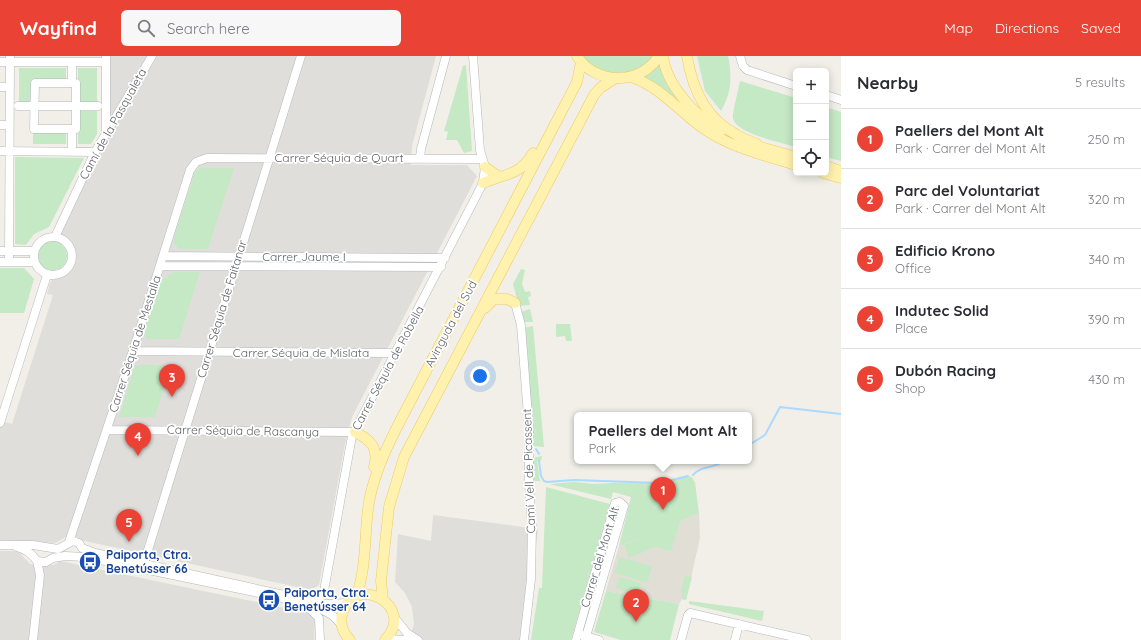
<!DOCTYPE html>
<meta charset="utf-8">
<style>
body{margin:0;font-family:Quicksand,sans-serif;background:#f7f7f7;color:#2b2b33}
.controls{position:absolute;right:12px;top:12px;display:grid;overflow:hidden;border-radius:6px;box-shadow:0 2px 10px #0003}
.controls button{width:36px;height:36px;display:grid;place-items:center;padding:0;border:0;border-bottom:1px solid #e1e1e2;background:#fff;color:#2b2b33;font:20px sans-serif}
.you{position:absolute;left:480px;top:320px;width:14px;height:14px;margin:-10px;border:3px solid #fff;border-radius:50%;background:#1a73e8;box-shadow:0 0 0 6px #1a73e833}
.badge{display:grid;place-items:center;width:26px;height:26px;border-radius:50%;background:#ea4335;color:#fff;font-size:13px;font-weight:700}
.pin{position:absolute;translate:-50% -33px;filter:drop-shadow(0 1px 2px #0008)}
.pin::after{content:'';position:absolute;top:21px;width:14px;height:12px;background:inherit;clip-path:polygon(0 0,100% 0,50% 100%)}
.popup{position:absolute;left:574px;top:356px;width:178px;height:52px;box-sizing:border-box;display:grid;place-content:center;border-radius:6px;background:#fff;filter:drop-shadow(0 1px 3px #0005);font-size:13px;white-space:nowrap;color:#7c7c81}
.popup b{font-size:15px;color:#2b2b33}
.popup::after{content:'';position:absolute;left:50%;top:100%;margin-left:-8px;border:8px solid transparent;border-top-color:#fff}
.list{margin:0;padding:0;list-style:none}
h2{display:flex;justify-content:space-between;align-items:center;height:52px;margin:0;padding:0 16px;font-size:17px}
h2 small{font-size:13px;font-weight:400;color:#7c7c81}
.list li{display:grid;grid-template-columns:26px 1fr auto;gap:12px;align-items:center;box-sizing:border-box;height:60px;padding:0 16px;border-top:1px solid #e1e1e2}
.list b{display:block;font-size:15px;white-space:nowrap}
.list p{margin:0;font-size:13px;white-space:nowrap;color:#7c7c81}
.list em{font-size:13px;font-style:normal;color:#7c7c81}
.icon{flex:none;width:22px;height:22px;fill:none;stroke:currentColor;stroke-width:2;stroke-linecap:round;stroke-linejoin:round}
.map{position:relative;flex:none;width:841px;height:584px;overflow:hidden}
header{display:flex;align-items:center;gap:24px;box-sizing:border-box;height:56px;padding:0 20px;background:#ea4335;color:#fff}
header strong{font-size:19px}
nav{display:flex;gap:22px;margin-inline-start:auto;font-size:14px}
.search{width:280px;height:36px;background:#f7f7f7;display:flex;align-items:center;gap:10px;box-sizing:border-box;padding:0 14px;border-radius:6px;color:#7c7c81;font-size:15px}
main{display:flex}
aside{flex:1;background:#fff}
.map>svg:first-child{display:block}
.industrial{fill:#e0deda}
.education{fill:#e1ded6}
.green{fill:#c5e8c5}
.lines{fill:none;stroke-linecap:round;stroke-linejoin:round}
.stream{stroke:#aadaff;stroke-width:2}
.minor-casing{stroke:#b5b8bc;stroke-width:9}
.major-casing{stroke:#f2c960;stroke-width:11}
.minor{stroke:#fff;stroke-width:8}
.major{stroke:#fff2af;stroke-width:10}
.labels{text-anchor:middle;stroke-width:3.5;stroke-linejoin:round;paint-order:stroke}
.street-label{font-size:12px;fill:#5f6368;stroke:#fff}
.transit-label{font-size:12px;font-weight:bold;fill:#164399;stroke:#fff;text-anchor:start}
</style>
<header>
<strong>Wayfind</strong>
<div class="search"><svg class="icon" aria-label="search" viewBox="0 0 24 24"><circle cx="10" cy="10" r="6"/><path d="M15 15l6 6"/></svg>Search here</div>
<nav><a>Map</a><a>Directions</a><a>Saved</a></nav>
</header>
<main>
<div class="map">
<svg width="841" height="584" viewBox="0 0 841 584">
<rect width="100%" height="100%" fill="#f1efe8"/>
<path class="industrial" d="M110,0h326l-24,90 -1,19h56l10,11 -125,241 -7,27 -26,141 -8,5 -245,-53 -11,6 -55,-3v-119l12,3 41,-129 -6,-1 3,-11 2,-3 7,-2 11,-6 5,-13 -4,-17 -11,-8 49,-102z
M433,459l105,14 -14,111h-115l5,-16 -2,-17 -7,-14 -10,-11 3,-48 33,7z
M0,495h18l12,13 24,1 6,-4 249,52 6,8 -1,19h-314z"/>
<path class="education" d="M699,457l1,25 -14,62 -4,-1 -3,5 -73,-13 13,-45z"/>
<path class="green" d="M581,0h73l-5,6 -12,9 -30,3 -14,-6z
M697,0h31c4,20 4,36 -7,55l-16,-20z
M660,8l28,45 -44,-32z
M466,9l6,86 -8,2 -7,-13h-11l2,-8 -4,-1 19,-65z
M19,12h47v14l-33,-1v21h-14z
M78,12h19v34h-19z
M740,25l56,17v49c-14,-4 -61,-14 -63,-29 -1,-4 6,-31 7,-37z
M826,51l15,5v49l-15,-4z
M78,55h19v23l-6,10h-13z
M33,75h33v13h-33z
M15,101l69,1 -35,69 -15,7 -8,11 -11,-1z
M201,112h33l-26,81h-29l-6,-8 22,-69z
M37 200a15 15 0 1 1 30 0a15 15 0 1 1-30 0Z
M0,212h24l10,11 -10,34h-24z
M521,213l4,1 -3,14 3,8 5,-1 1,5 -3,1 2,8 -11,1 -6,-22z
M174,216h26l-21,67h-32l-3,-4 17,-55z
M530,253l3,13h-10l-3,-10z
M556,268h14l2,17h-6l-1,-5 -9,1z
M533,270l11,121 -11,-1 -9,-118z
M139,309h32l-16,52h-36l15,-49z
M542,400l-1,5h-4l3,20h-8l1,-23z
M687,420l5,1 3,6 4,30 -19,8 -9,30 -16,-4 -26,11 -5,-13 26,-11 -31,12 12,-49 -18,-5 -2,7 -62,-15 25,-2 19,2 41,-2 28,2z
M546,431l64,17 -39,136h-40l8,-52h3z
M619,501l33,9 -5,17 -32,-10z
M685,519l7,2 -6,23 -4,-1 1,-6 -2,-1z
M619,521l22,6 -3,12 -22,-7z
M606,535l73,13 -9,36h-49l-27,-8z
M689,545l75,10 -2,10 -73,-17z"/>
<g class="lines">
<path class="stream" d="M749,389l16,-10 15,-28 61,7
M536,393l3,5
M539,405l2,15 3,5 3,1 27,-2 86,3 28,-7
M693,419c9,-10 20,-6 31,-14"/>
<g class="minor-casing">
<path id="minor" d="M740,0l3,10 4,4 49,16
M0,6h106
M72,11v16
M35,27h41v46h-42z
M0,31h6
M826,39l15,5
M18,50h80
M0,69h5
M72,74v16
M106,77v-77
M0,95l95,1
M420,102l1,-9 25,-93
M34 200a19 19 0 1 1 38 0a19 19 0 1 1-38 0Z
M55,181l40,-85 57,-96
M0,195h34
M163,200l282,2
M0,206h34
M9,206l1,-206
M160,210l281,1
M515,247l6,22 8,104v54l3,44 -1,52 -7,61
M133,295l257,2 5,2
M0,367l47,-148
M107,374l248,2
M69,486l64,-191 57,-181 6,-8 11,-4 275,1
M0,489h33l25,4 15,-8 6,2 3,5 13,5 230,51 23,-1
M17,491c10,3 14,6 20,14l9,1 7,-4 12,-2 21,1 225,47 21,11 10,10
M144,507l157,-507
M313,544l7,-3 4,-6 28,-155 131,-253 2,-16 -5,-17 -7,-94
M305,551l6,3 8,8 1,22
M394,561l13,16 11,7
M582,579l17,5
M386,583l21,1
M33,584l7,-65 -3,-14
M576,584l39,-137 5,-1 4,4 -39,134
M681,584l7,-25 2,-2 117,27
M735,584l4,-16"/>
</g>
<g class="major-casing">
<path id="major" d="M577,0c18,29 63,30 82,0
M663,0c3,30 34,60 57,76
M687,0c5,32 19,63 50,79 6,4 13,6 20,9
M631,21c28,9 46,32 69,49 28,21 63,29 96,39
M750,88l46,13
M826,110l15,5
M485,111l14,10c17,-4 26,-10 34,-24
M823,117l18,5
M483,127l16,-6
M485,252l9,-9h13l8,4
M355,376c16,8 24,16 19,35
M356,541c11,-29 8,-64 13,-95 5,-27 16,-51 28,-75l180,-345 4,-20
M383,543l-2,-18 8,-74 15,-50 190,-362 6,-7 14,-9
M350,584c-7,-7 -10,-16 -8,-25 11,-44 76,-9 43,25"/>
</g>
<use href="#minor" class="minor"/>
<use href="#major" class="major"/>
</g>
<defs>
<g id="bus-disc" transform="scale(1.15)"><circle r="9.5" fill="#1a4fb4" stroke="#fff"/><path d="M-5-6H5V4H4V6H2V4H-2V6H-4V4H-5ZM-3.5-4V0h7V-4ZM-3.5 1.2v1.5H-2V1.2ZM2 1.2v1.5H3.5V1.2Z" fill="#fff"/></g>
</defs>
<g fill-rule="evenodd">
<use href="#bus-disc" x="90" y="506"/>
<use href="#bus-disc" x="269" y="544"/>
</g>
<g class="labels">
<g class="street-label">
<text transform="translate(113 68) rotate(-61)" y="4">Camí de la Pasqualeta</text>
<text x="339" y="106">Carrer Séquia de Quart</text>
<text x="304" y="205">Carrer Jaume I</text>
<text transform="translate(222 253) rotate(-73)" y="4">Carrer Séquia de Faitanar</text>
<text transform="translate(451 268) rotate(-62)" y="4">Avinguda del Sud</text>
<text transform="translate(135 288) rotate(-72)" y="4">Carrer Séquia de Mestalla</text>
<text x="301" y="301">Carrer Séquia de Mislata</text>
<text transform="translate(388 312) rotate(-62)" y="4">Carrer Séquia de Robella</text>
<text transform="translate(243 375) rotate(1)" y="4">Carrer Séquia de Rascanya</text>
<text transform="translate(529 415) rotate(-92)" y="4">Camí Vell de Picassent</text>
<text transform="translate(600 501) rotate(-73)" y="4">Carrer del Mont Alt</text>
</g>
<g class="transit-label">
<text x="106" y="503">Paiporta, Ctra.<tspan x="106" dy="14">Benetússer 66</tspan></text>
<text x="284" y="541">Paiporta, Ctra.<tspan x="284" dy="14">Benetússer 64</tspan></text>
</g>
</g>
</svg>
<div class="controls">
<button>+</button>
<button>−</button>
<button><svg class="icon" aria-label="locate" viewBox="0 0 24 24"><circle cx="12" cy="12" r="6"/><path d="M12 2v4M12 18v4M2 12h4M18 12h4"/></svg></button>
</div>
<div class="you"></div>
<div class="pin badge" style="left:663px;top:454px">1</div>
<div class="popup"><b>Paellers del Mont Alt</b>Park</div>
<div class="pin badge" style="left:636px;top:566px">2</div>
<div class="pin badge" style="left:172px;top:341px">3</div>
<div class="pin badge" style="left:138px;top:400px">4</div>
<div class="pin badge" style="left:129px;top:486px">5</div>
</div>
<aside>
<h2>Nearby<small>5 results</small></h2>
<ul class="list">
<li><span class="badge">1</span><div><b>Paellers del Mont Alt</b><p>Park · Carrer del Mont Alt</p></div><em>250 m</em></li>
<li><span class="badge">2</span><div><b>Parc del Voluntariat</b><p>Park · Carrer del Mont Alt</p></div><em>320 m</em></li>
<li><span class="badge">3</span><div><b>Edificio Krono</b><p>Office</p></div><em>340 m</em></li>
<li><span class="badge">4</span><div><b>Indutec Solid</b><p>Place</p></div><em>390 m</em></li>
<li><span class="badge">5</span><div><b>Dubón Racing</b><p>Shop</p></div><em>430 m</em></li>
</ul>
</aside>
</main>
